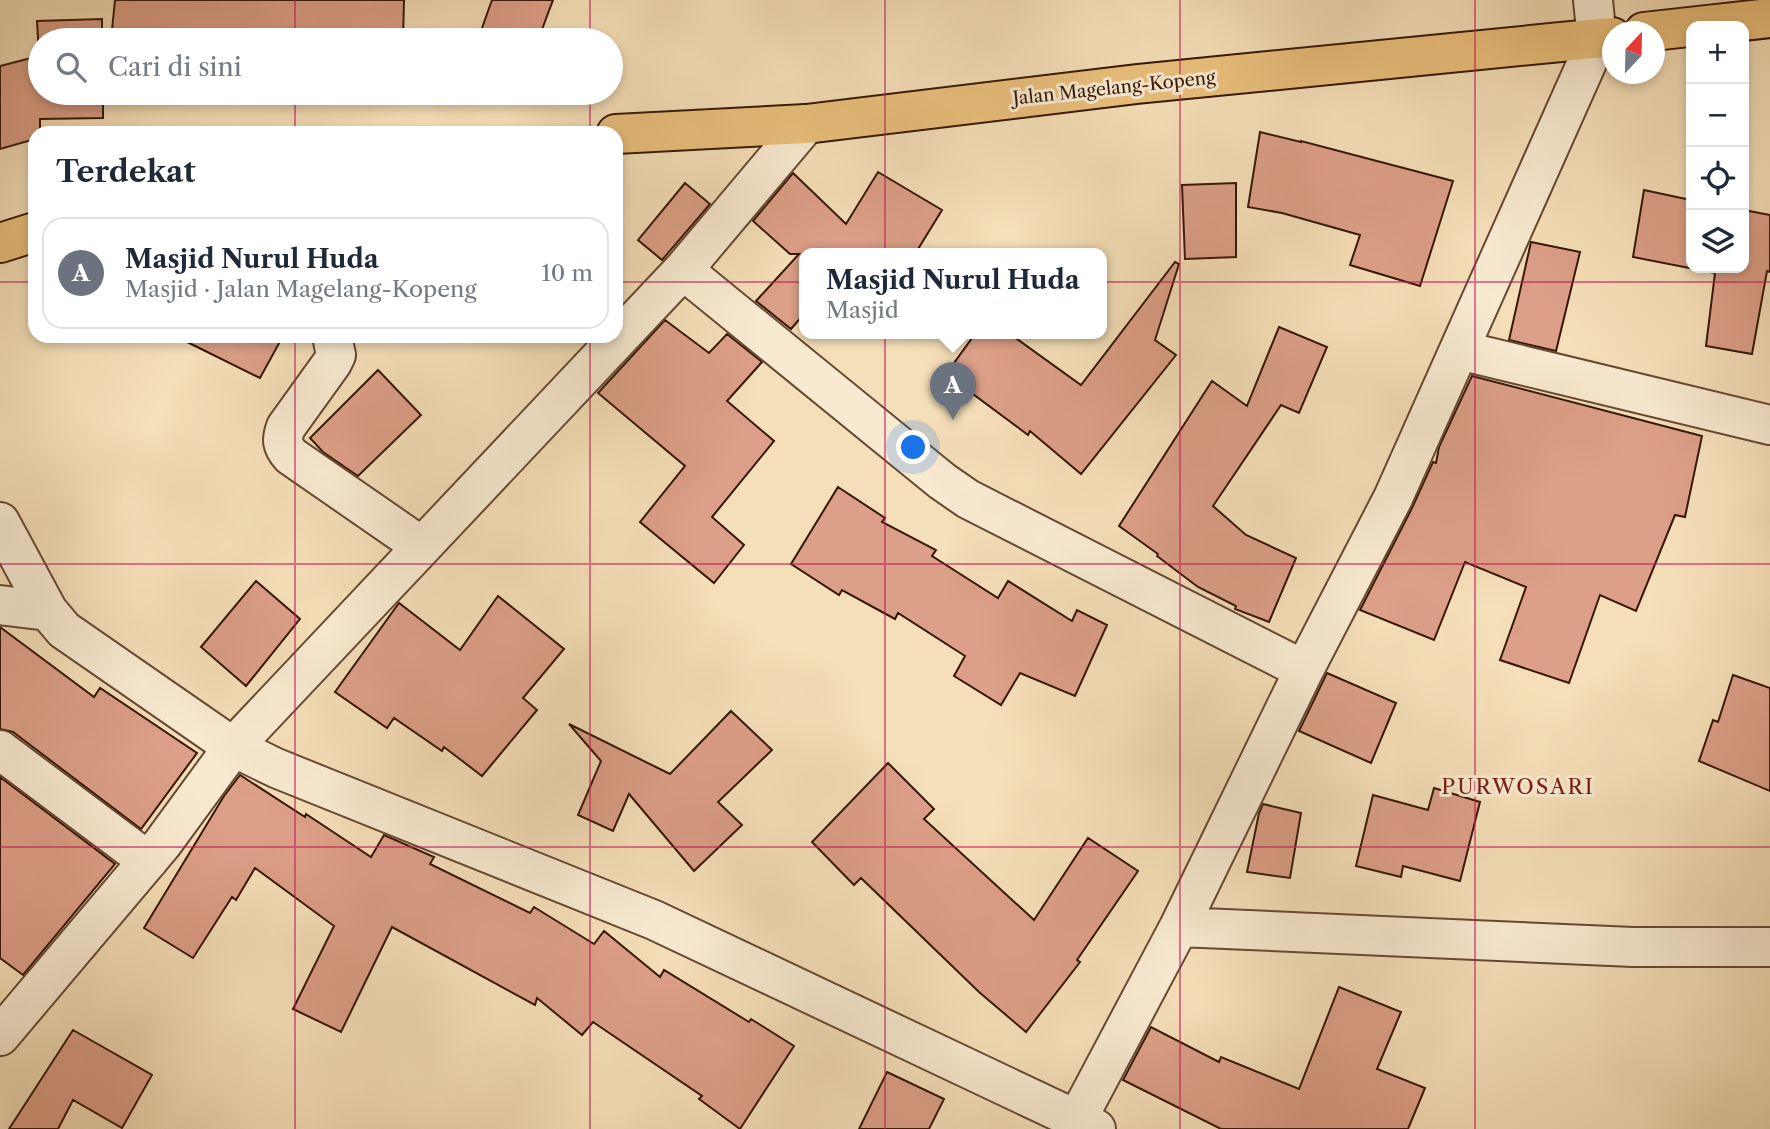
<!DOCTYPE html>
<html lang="id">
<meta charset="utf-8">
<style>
body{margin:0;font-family:"Libre Caslon Text",serif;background:#f6f6f7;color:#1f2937}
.controls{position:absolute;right:21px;top:21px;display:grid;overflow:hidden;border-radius:14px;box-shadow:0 4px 10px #0003}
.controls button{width:63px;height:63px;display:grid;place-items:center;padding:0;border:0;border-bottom:2px solid #e0e1e3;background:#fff;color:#1f2937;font:35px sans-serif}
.compass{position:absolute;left:1602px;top:21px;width:63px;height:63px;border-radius:50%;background:#fff;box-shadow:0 4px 10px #0003;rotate:22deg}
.you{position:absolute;left:914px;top:448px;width:24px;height:24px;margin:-18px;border:5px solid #fff;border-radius:50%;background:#1a73e8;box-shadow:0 0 0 10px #1a73e833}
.badge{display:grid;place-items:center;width:46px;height:46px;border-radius:50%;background:#111827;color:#fff;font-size:23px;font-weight:700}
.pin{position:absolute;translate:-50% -58px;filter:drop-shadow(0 2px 4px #0008)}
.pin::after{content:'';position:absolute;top:37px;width:24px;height:21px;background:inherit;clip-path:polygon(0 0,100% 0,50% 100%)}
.popup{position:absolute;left:799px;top:248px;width:308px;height:91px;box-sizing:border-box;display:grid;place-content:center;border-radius:14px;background:#fff;filter:drop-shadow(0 2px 5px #0005);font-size:23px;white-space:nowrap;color:#747a83}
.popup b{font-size:26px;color:#1f2937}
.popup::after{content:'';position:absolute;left:50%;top:100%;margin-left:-14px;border:14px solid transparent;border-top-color:#fff}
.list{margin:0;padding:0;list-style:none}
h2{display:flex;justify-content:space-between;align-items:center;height:91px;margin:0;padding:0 28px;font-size:30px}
h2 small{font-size:23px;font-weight:400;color:#747a83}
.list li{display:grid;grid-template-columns:46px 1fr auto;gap:21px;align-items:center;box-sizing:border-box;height:112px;margin:0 14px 14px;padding:0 14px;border:2px solid #e0e1e3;border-radius:21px}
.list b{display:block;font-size:26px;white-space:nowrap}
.list p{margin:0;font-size:23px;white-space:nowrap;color:#747a83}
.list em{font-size:23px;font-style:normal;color:#747a83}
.icon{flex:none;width:38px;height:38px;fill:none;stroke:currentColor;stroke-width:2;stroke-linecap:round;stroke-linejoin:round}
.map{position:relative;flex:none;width:1770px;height:1129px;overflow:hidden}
.search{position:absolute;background:#fff;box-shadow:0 4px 10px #0003;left:28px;top:28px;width:595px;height:77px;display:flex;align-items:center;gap:18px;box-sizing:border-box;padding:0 24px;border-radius:38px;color:#747a83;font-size:26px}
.panel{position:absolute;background:#fff;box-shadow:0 4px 10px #0003;left:28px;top:126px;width:595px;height:217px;border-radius:21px}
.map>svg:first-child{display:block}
.building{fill:#dc9f87;stroke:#361706;stroke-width:2}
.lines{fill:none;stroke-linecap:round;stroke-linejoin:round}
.street-casing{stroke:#664932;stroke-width:42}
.primary-casing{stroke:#361706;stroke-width:42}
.street{stroke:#f8ead1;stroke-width:38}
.primary{stroke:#eac07c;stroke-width:38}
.grid{fill:none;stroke:#c2185b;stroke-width:2;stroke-opacity:0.55}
.labels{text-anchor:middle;stroke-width:6;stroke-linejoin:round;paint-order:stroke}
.street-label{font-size:18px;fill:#361706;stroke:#f8ead1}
.quarter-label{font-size:21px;letter-spacing:2px;fill:#7a1f14;stroke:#f8ead1}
</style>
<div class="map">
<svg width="1770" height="1129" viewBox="0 0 1770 1129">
<rect width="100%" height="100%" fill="#f5dfb8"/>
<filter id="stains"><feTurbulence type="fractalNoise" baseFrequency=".00286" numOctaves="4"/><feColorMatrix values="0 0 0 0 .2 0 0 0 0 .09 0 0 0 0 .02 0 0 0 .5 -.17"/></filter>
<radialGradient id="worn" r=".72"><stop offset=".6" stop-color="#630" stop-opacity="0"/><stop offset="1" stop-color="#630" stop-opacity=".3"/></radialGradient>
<path class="building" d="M115,0h289l-1,40h-292z
M492,0h61l-15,40h-35l-22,-9z
M102,19v21h-62v53h63v25l-63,1v14h-5v6l-35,10v-83l39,-10 -2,-35z
M1260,132l41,10v-1l152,40 -33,105 -70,-21 10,-30 -78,-22 -34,-6z
M878,172l64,38 -27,44h-111v60l-13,15 -35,-28 43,-47h-9l-37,-33 40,-48 53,51z
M685,183l25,21 -48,56 -24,-20z
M1236,183v74l-51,2 -3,-74z
M1644,190l47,10v68h53v-58l26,5v57l-3,-1 -15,83 -46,-8 9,-73 -82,-16z
M1531,242l49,10 -24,99 -47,-11z
M1175,262l4,2 -24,76 21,15 -95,119 -51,-43 -2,4 -82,-61 29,-40h35l71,51z
M665,320l44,33 18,-19 35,28 -35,39 47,40 -62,76 32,28 -30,38 -74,-61 45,-56 -87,-73z
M1279,327l48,20 -28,66 -18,-8 -68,101 33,29 50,23 -27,64 -34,-13 1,-3 -38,-19 -41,-31 1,-2 -39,-28 93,-145 35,25z
M175,336h108l-23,42z
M378,370l43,45 -63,61 -35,-24 -13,-14z
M1472,376l230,60 -17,81 -10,-2 -39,96 -36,-16 -31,88 -69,-23 26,-73 -61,-25 -31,78 -74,-30 52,-102 21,-46 3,1 3,-16z
M838,487l47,31 -3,4 54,28 -4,6 66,42 10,-17 64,40 5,-11 30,15 -32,71 -55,-23 -19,32 -47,-29 11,-20 -67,-43 -3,6 -53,-29 -3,5 -48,-31z
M256,581l44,38 -54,67 -45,-39z
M498,596l66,53 -41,49 14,12 -55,66 -38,-29 -2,4 -48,-33 -7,10 -52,-36 64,-89 61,47z
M0,627l94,70 6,-9 97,65 -56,76 -128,-97 -13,-3z
M1327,673l69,30 -25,60 -72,-32z
M1733,675l37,13v103l-71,-30 14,-41 5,2z
M731,711l41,39 -54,52 24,23 -48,46 -65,-77 -16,37 -35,-16 23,-54 -32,-37 101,50z
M888,763l46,46 -10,10 110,101 54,-82 50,33 -61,89 3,2 -54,70 -47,-40 -118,-114 -7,7 -42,-43z
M240,775l65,42 1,-3 65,43 13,-22 50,22 -4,7 100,49 4,-6 60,37 10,-13 56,46 4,-7 85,52 2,-3 43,27 -54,83 -41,-30 3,-3 -109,-74 -11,13 -45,-37 -2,7 -143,-78 -51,105 -48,-23 41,-83 -79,-58 -19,32 -4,-3 -39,61 -49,-30 80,-132z
M0,777l115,87 -92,111 -23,-17z
M1434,788l46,14 -20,79 -57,-15 -2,11 -45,-11 17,-71 55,15z
M1263,804l38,9 -11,65 -43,-6 12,-59z
M1339,987l62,25 -24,57 48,19 -17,41h-187l-98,-49 28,-53 68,35 2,-5 78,32z
M73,1030l79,45 -30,53 -49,-28 -15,29h-49z
M887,1072l57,27 -15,30h-70z"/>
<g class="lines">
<g class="street-casing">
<path id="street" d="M683,270l259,211 26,18 336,171
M332,336l4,19 -4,8 -46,64c-5,13 -4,19 5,29l130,90
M1459,350l311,75
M0,522l48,89 16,19 169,117 43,21 378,152 442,209
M0,605l48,6
M0,750l148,111
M1179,927l454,20h137
M0,1036l162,-192 71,-97 450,-477 123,-146
M1072,1129l107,-202 125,-257 89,-172 204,-458 -4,-40"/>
</g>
<g class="primary-casing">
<path id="primary" d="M1644,32l126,-14
M616,134l190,-10 331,-40 475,-47
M0,243l35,-11"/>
</g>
<use href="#street" class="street"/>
<use href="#primary" class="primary"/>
</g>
<path class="grid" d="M295,0v40M590,0v40M885,0v1129M1180,0v1129M1475,0v1129M295,93v40M590,93v40M0,282h35M616,282h1154M295,336v793M590,336v793M0,564h1770M0,847h1770"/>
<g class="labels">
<g class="street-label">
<text transform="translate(1114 88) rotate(-6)" y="6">Jalan Magelang-Kopeng</text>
</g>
<g class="quarter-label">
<text x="1518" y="794">PURWOSARI</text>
</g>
</g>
<rect width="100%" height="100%" filter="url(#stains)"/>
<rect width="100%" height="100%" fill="url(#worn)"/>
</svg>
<div class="controls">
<button>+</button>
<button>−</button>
<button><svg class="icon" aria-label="locate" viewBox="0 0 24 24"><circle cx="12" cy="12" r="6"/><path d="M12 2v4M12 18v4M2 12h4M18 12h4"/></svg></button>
<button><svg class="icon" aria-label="layers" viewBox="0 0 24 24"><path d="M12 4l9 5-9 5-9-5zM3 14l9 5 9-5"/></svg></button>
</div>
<svg class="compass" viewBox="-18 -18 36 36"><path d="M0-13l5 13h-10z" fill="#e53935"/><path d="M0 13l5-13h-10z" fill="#747a83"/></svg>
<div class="you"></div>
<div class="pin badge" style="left:953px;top:420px;background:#6b7280">A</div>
<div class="popup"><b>Masjid Nurul Huda</b>Masjid</div>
<div class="search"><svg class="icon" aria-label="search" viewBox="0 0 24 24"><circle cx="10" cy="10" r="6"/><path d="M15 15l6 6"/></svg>Cari di sini</div>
<section class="panel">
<h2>Terdekat<small></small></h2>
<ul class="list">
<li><span class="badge" style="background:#6b7280">A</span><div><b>Masjid Nurul Huda</b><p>Masjid · Jalan Magelang-Kopeng</p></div><em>10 m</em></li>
</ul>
</section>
</div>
